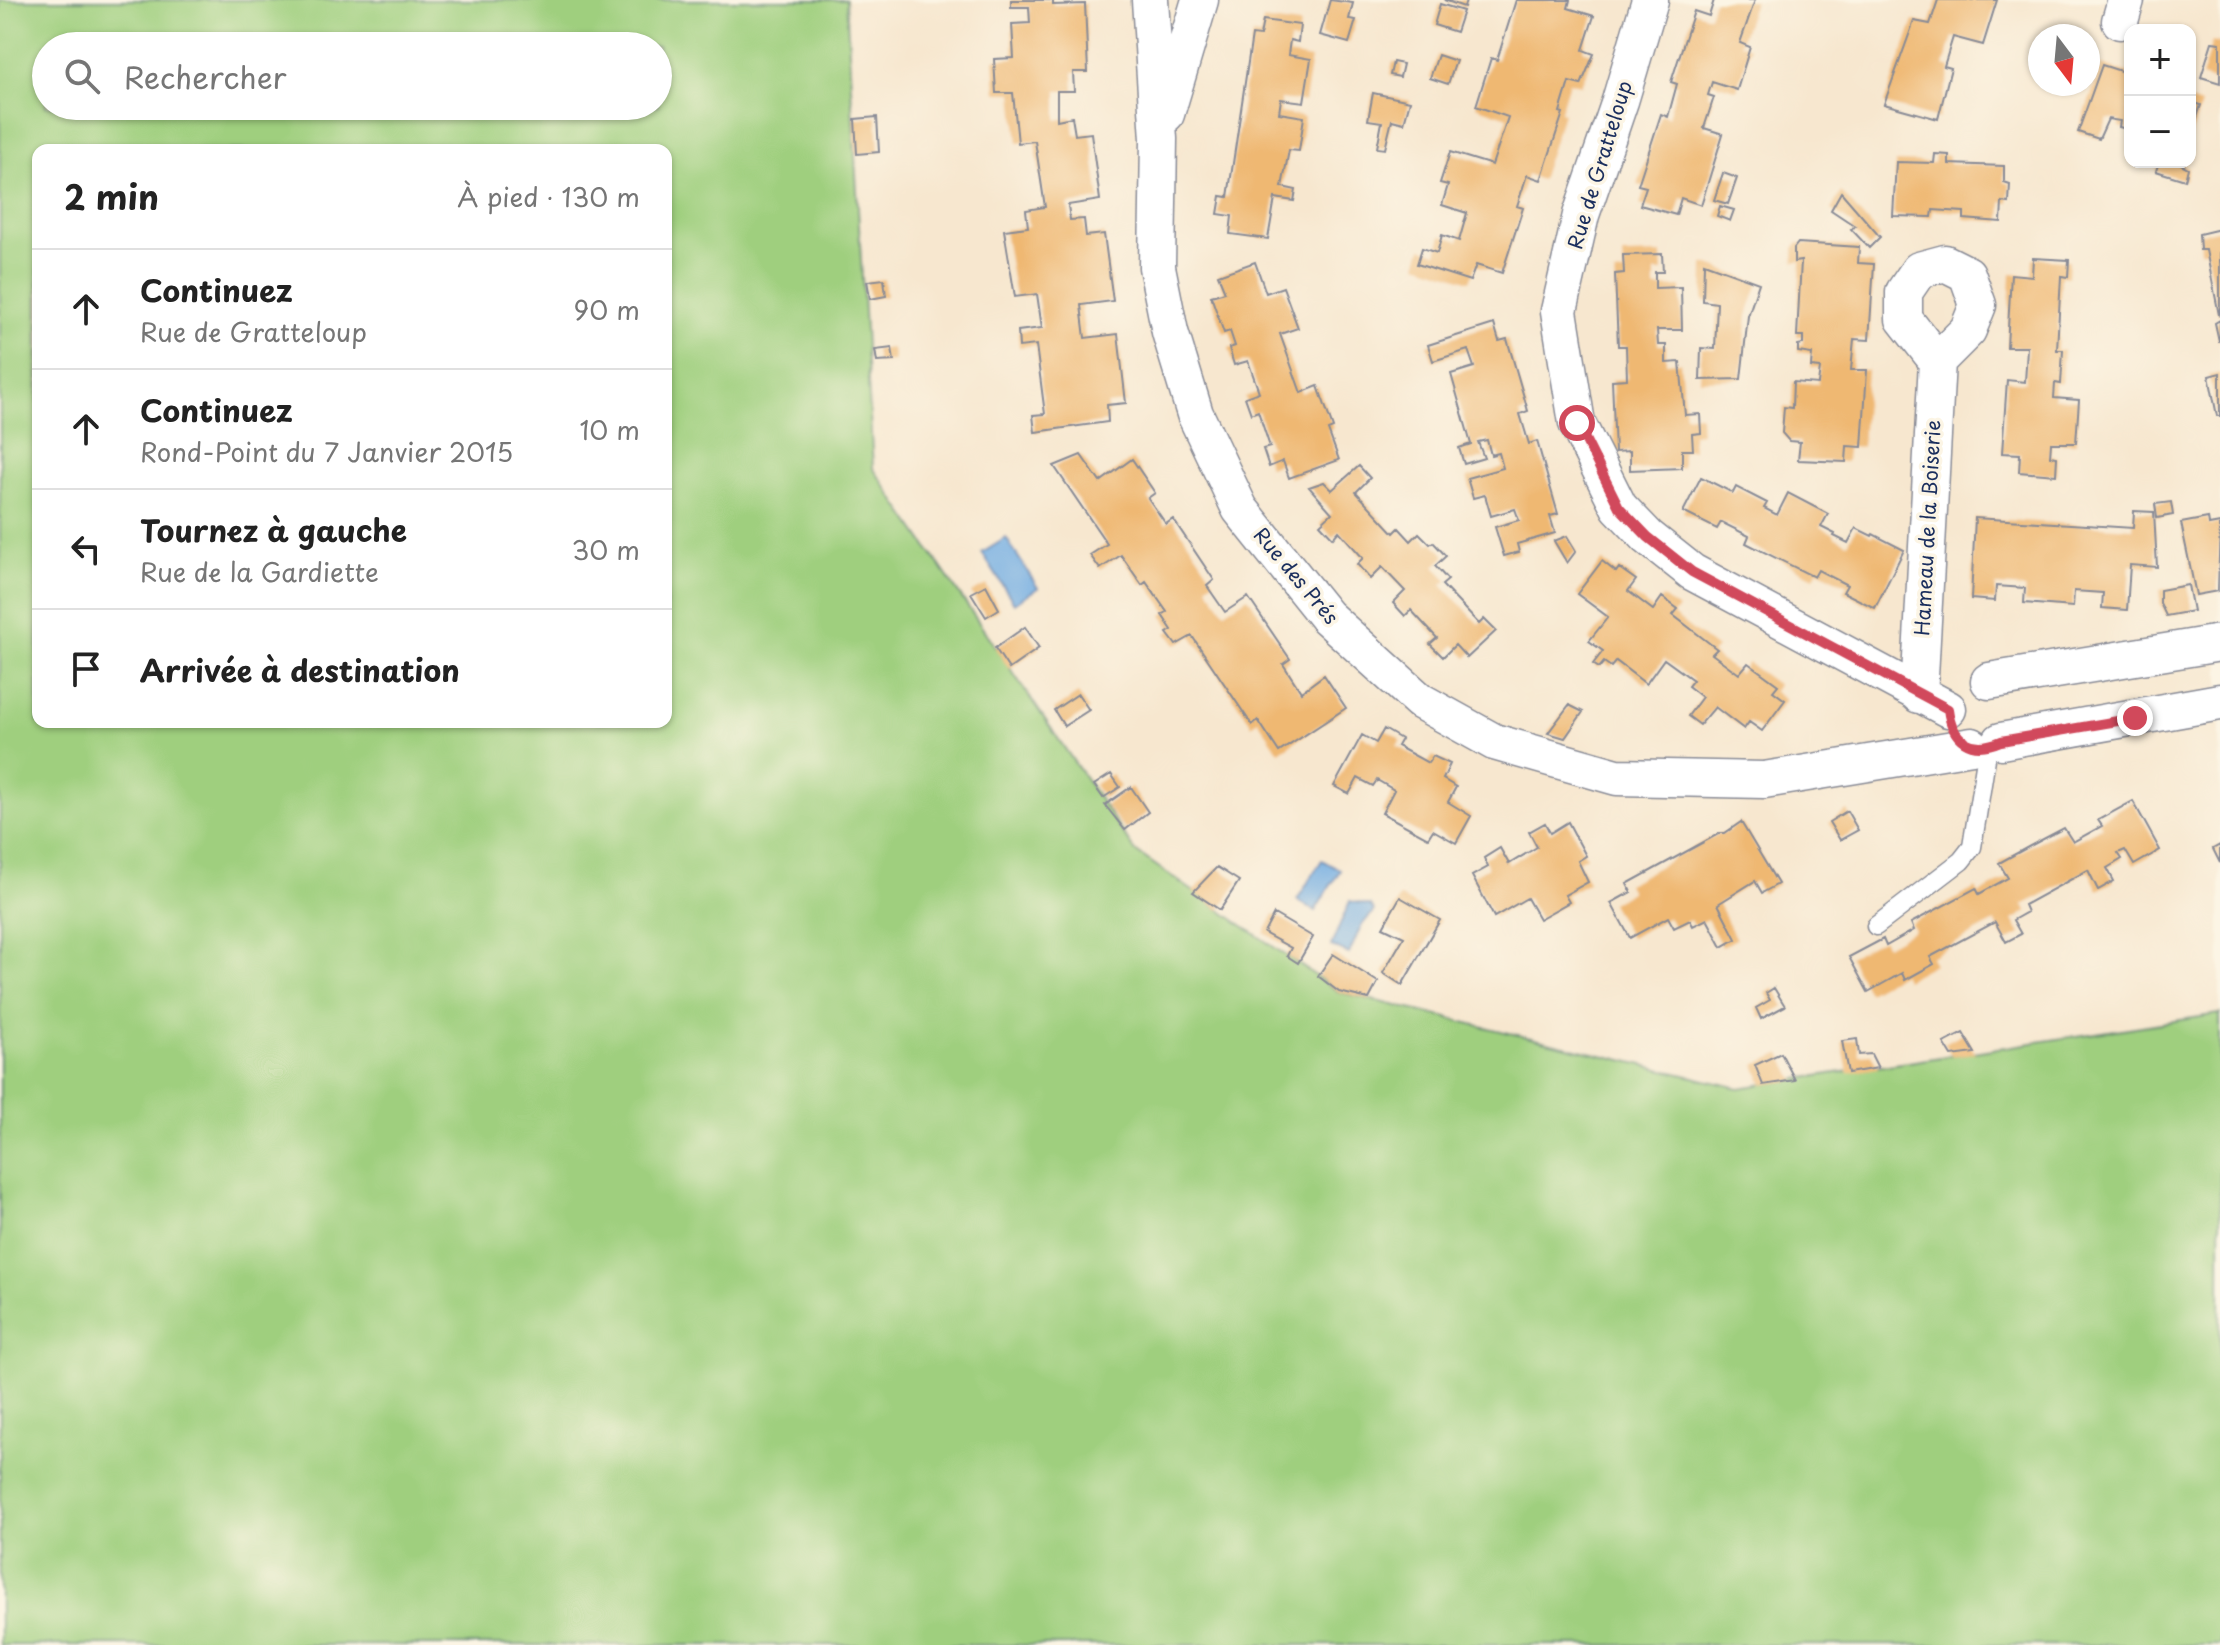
<!DOCTYPE html>
<html lang="fr">
<meta charset="utf-8">
<style>
body{margin:0;font-family:"Playpen Sans",sans-serif;background:#f2f2f2;color:#222}
.controls{position:absolute;right:24px;top:24px;display:grid;overflow:hidden;border-radius:16px;box-shadow:0 2px 6px #0004}
.controls button{width:72px;height:72px;display:grid;place-items:center;padding:0;border:0;border-bottom:2px solid #e0e0e0;background:#fff;color:#222;font:40px sans-serif}
.compass{position:absolute;left:2028px;top:24px;width:72px;height:72px;border-radius:50%;background:#fff;box-shadow:0 2px 6px #0004;rotate:164deg}
.stop{position:absolute;width:24px;height:24px;margin:-18px;border:6px solid #d1495b;border-radius:50%;background:#fff}
.stop.end{background:#d1495b;border-color:#fff;box-shadow:0 2px 8px #0008}
.list{margin:0;padding:0;list-style:none}
h2{display:flex;justify-content:space-between;align-items:center;height:104px;margin:0;padding:0 32px;font-size:34px}
h2 small{font-size:26px;font-weight:400;color:#767676}
.list li{display:grid;grid-template-columns:52px 1fr auto;gap:24px;align-items:center;box-sizing:border-box;height:120px;padding:0 32px;border-top:2px solid #e0e0e0}
.list b{display:block;font-size:30px;white-space:nowrap}
.list p{margin:0;font-size:26px;white-space:nowrap;color:#767676}
.list em{font-size:26px;font-style:normal;color:#767676}
.icon{flex:none;width:44px;height:44px;fill:none;stroke:currentColor;stroke-width:2;stroke-linecap:round;stroke-linejoin:round}
.map{position:relative;flex:none;width:2220px;height:1645px;overflow:hidden}
.search{position:absolute;background:#fff;box-shadow:0 2px 6px #0004;left:32px;top:32px;width:640px;height:88px;display:flex;align-items:center;gap:20px;box-sizing:border-box;padding:0 28px;border-radius:44px;color:#767676;font-size:30px}
.panel{position:absolute;background:#fff;box-shadow:0 2px 6px #0004;left:32px;top:144px;width:640px;height:584px;border-radius:16px}
.map>svg:first-child{display:block}
.green{fill:#9fcf7e;stroke:#5d7f6e;stroke-width:2;fill-rule:evenodd}
.water{fill:#71ace2;stroke:#466ea0;stroke-width:2}
.building{fill:#efb872}
.lines{fill:none;stroke-linecap:round;stroke-linejoin:round}
.lane-casing{stroke:#898b96;stroke-width:21}
.street-casing{stroke:#898b96;stroke-width:39}
.lane{stroke:#fff;stroke-width:18}
.street{stroke:#fff;stroke-width:36}
.route{stroke:#d1495b;stroke-width:10}
.labels{text-anchor:middle;stroke-width:7;stroke-linejoin:round;paint-order:stroke}
.street-label{font-size:20px;fill:#1b2f5e;stroke:#fcf5e5}
</style>
<div class="map">
<svg width="2220" height="1645" viewBox="0 0 2220 1645">
<rect width="100%" height="100%" fill="#fcf5e5"/>
<filter id="ink" filterUnits="userSpaceOnUse"><feTurbulence type="fractalNoise" baseFrequency=".0125" numOctaves="2"/><feDisplacementMap in="SourceGraphic" scale="16" xChannelSelector="R" yChannelSelector="G"/><feConvolveMatrix kernelMatrix="1 2 1 2 8 2 1 2 1" color-interpolation-filters="sRGB"/></filter>
<filter id="wash" filterUnits="userSpaceOnUse"><feTurbulence type="fractalNoise" baseFrequency=".006" numOctaves="4" result="noise"/><feDisplacementMap in="SourceGraphic" scale="32" xChannelSelector="R" yChannelSelector="G"/><feGaussianBlur stdDeviation="1.8" result="paint"/><feColorMatrix in="noise" values="0 0 0 0 0 0 0 0 0 0 0 0 0 0 0 0 0 1.4 0 .05"/><feComposite in="paint" operator="in"/></filter>
<g filter="url(#wash)">
<rect width="100%" height="100%" fill="#f7e7cf"/>
<path class="green" d="M0,0h846l27,468 262,383 204,141 400,96 481,-74v631h-2220zM46,46h612v60h-612zM38,150h628v572h-628z"/>
<path class="water" d="M1006,538l32,50 -24,15 -32,-50z
M1322,860l18,10 -25,41 -18,-11z
M1350,901l21,5 3,5 -13,15 -12,28 -18,-8z"/>
<g id="blocks">
<path class="building" d="M1011,0h42v5l32,-1 3,68h-15l1,19h-17v29l15,-3 3,18 16,-2 9,67 -32,5 2,15 14,-1 2,17 18,-2 9,67 -32,4 4,33 33,-4 8,69 -19,2 1,17 -73,10 -2,-17 12,-1 -9,-69 -17,2 -1,-16 24,-3 -5,-34 -22,3 -11,-67 24,-3 -2,-17 19,-3 -10,-66 -17,2 -5,-50h-17l-2,-34 20,-1 -2,-34 18,-1 -1,-16h-18z
M1330,0l23,3 -4,16 7,1 -7,23 -29,-8z
M1444,0h22l-2,7z
M1516,0h54l-2,8 26,8 -11,34 11,4 -13,31 -12,-3 -9,30 3,1 -22,67 -14,-5 -10,31 6,2 -21,65 -26,-8 -6,16 -53,-17 5,-16 15,5 5,-18 17,6 8,-28 -25,-8 6,-20 -8,-2 10,-31 42,13 16,-48 -32,-11 15,-48 6,2z
M1714,0h41l-15,43 10,4 -13,43 -25,-8 -4,13 6,2 -10,31 19,6 -22,71 -20,-7 -5,17 -36,-10 6,-18 -8,-2 23,-71 7,3 9,-33 -6,-2 23,-71 15,5z
M1938,0h59l-14,45 -30,-8 -9,29 7,2 -13,51 -54,-15 30,-83 16,3z
M1440,4l23,7 -7,21 -22,-7z
M1263,20l37,5 -2,17 -8,-2 -2,15 23,4 -7,43 -23,-3 -2,14 25,4 -5,34 -10,-1 -7,37 14,3 -2,11 -19,-3 -7,41 -38,-5 2,-18 -14,-2 3,-18 7,1 24,-162 8,1z
M2212,42l8,1v40l-19,-6z
M1438,55l18,6 -8,23 -18,-6z
M1393,62l10,2 -3,13 -10,-2z
M2102,65l28,9v56l-11,-3 1,-6 -12,-2 -9,20 -21,-7z
M1373,93l37,8 -6,22 -12,-3 -7,29 -8,-1 5,-26 -14,-2z
M2190,101l11,4 -10,30h-1z
M877,117l2,35 -22,2 -2,-35z
M1935,154l14,1v9l55,2v16l6,2 -1,19 -7,-1 -1,20 -37,-3v-7l-31,-2 -1,7 -39,-1 3,-54 38,1z
M2159,162h23l-1,2 7,4 -3,12 -29,-9z
M1723,173l14,5 -9,26 -14,-4z
M1841,192l39,45 -11,11 -18,-19 4,-3 -24,-16z
M1720,206l14,4 -4,11 -13,-5z
M2220,229v85l-1,1 -13,-65h-6l-1,-16z
M1798,243l61,4 -1,16 16,1 -5,76 -15,-1 -3,31h16l-5,77 -15,-1 -1,16 -48,-2 2,-18 -11,-1 -7,-8 2,-26 8,1 1,-26 25,2 2,-16 -9,-1 1,-13 -14,-2v-7l5,-1v-8h-6l4,-75 -7,1v-14z
M1662,254l1,18h-8v16l26,-1 1,43h-25l1,15h8v18l14,-1 5,53 15,-1 1,19 -9,1 1,16h-11v18l-52,2v-19l-15,1 -3,-72 15,-1 -1,-33h-8l-3,-72 9,-1 -1,-18z
M2033,258l36,2 -1,17 -7,-1 -4,74h6l-2,34 -6,-1 -1,15 25,2 -3,43h-25l-1,13 7,1 -1,18 -37,-3 1,-18 -18,-1 5,-73 18,2 1,-16 1,-19h-20l4,-73 21,2z
M1255,262l11,31 17,-6 15,41 -18,6 21,59 17,-7 15,42 -5,2 11,30 -50,18 -6,-17 -14,6 -6,-18 7,-2 -12,-36 -7,3 -6,-17 14,-5 -11,-31 -14,4 -5,-17 6,-2 -5,-15 -6,2 -13,-37 14,-4 -7,-17z
M1704,263l55,20 -11,33 -7,63 -41,1 1,-32 14,1 2,-46 -14,-2z
M884,279l2,17 -16,3 -3,-18z
M2220,320v21h-1l-4,-18z
M1494,324l5,17 8,-2 21,72 -8,3 9,30 8,-3 21,73 -8,2 5,17 -38,11 2,8 -15,4 -9,-29 24,-7 -4,-11 -24,7 -6,-21 -12,3 -6,-20 36,-10 -4,-15 -8,2 -4,-15 -9,2 6,16 -20,6 -5,-16 12,-4 -20,-70 23,-7 -6,-17 -35,11 -5,-16z
M892,348l2,13 -17,1 -2,-12z
M2220,373v43h-3l-8,-40z
M1081,455l19,27 32,-23 23,34 -7,5 18,26 7,-5 41,61 -7,6 18,26 23,-15 42,62 -7,5 18,28 23,-17 22,33 -67,44 -21,-32 -6,5 -60,-89 -16,9 -9,-12 5,-3 -10,-15 5,-3 -21,-30 -4,3 -21,-30 -21,14 -10,-14 17,-11 -53,-78z
M1359,466l11,12 -14,14 38,41 5,-5 12,13 8,-8 11,11 3,-2 13,14 -11,10 13,14 -6,5 37,39 5,-5 12,12 -29,27 -12,-13 -12,12 -13,-13 7,-6 -26,-28 -6,6 -12,-13 12,-12 -23,-24 -12,12 -13,-15 6,-6 -24,-27 -6,7 -13,-14 12,-11 -23,-26 15,-5 8,8z
M1701,477l32,16 3,-6 31,16 -3,5 13,7 11,-22 40,21 -7,13 14,7 -1,2 14,7 8,-15 16,8 1,-2 31,16 -29,58 -32,-16 4,-7 -29,-15 -4,7 -68,-34 3,-7 -28,-14 -4,7 -34,-17z
M2171,502l2,13 -16,3 -2,-14z
M2134,511l20,1 3,55 -27,-2 -3,45 -25,-2 1,-15 -29,-2 -1,16 -49,-4 1,-15 -29,-2 -1,15 -24,-2 4,-81 158,10z
M2208,518l1,7 11,-2 -2,68 -22,4 -15,-72z
M1567,536l9,15 -9,12 -13,-22z
M1602,561l14,11 3,-4 17,12 -8,11 25,19 9,-13 16,12 -5,6 44,34 -5,5 27,20 9,-11 30,22 -5,6 12,9 -23,31 -13,-9 -5,7 -29,-22 -15,18 -12,-9 14,-19 -14,-11 5,-6 -29,-21 -18,25 -30,-23 -5,6 -7,-5 -5,6 -6,-4 10,-13 -14,-10 19,-24 -31,-23z
M986,585l13,24 -13,8 -15,-24z
M2188,585l5,26 -27,5 -6,-13v-13z
M1025,627l14,21 -30,21 -14,-21z
M1078,694l11,16 -25,16 -10,-16z
M1569,705l14,7 -18,26 -17,-5z
M1384,729l17,10 -4,7 31,17 5,-7 17,8 -7,15 13,8 -8,15 23,14 -15,27 -23,-13 -5,8 -46,-25 12,-23 -17,-10 -4,6 -15,-8 -9,16 -15,-8 28,-51 14,8z
M1111,774l9,13 -17,11 -9,-13z
M1131,787l17,25 -23,18 -20,-25z
M2133,801l27,49 -26,15 -9,-15 -7,3 4,6 -15,9 7,13 -16,9 -10,-20 -64,35 3,7 -14,8 8,14 -15,8 -11,-20 -65,35 4,7 -29,16 -3,-7 -34,19 -19,-35 34,-18 3,7 28,-16 -3,-7 65,-35 3,6 29,-16 -9,-15 31,-17 34,-18 9,14 29,-16 -4,-6z
M1847,811l11,19 -18,10 -11,-18z
M1568,822l18,34 -8,5 10,21 -23,13 4,7 -30,17 -12,-21 -33,19 -22,-41 16,-9 -4,-9 16,-10 9,16 28,-17 -8,-15 16,-9 5,10z
M1741,822l37,62 -16,9 -7,-12 -37,23 18,35 -14,8 -15,-28 -14,7 -3,-6 -16,8 -6,-11 -38,21 -19,-35 20,-11 -4,-8 93,-51h5z
M2220,845v18l-7,-14z
M1217,867l22,14 -19,29 -27,-18z
M1400,897l40,23 -38,65 -19,-12 21,-36 -21,-10z
M1274,914l39,23 -15,26 -11,-7 4,-8 -27,-15z
M1333,954l45,28 -9,17 -30,-7 -21,-16z
M1774,988l11,18 -24,13 -5,-11 14,-8 -4,-7z
M1963,1033l12,20 -23,3 -8,-13z
M1857,1039l2,16 12,-1 7,14 -30,5 -6,-32z
M1781,1053l14,27 -32,5 -8,-20z"/>
</g>
</g>
<g filter="url(#ink)">
<use href="#blocks" fill-opacity="0" stroke="#898b96" stroke-width="2"/>
<g class="lines">
<g class="lane-casing">
<path id="lane" d="M1876,926l85,-65 11,-14 16,-101"/>
</g>
<g class="street-casing">
<path id="street" d="M1150,0l9,139 -2,128 13,65 25,82 45,95 86,107 94,85 74,41 123,35 147,3 208,-34
M1650,0l-30,101 -39,114 -22,96 18,112 42,84 29,30 44,35 256,137
M2120,21l6,-21
M1166,114l34,-114
M1989,681l231,-38
M1919,695l18,-334 -33,-42v-27l15,-22 26,-7 22,11 11,31 -10,25 -31,31
M2001,741l219,-39"/>
</g>
<use href="#lane" class="lane"/>
<use href="#street" class="street"/>
</g>
</g>
<g class="lines" filter="url(#ink)">
<path class="route" d="M1577,423l42,84 29,30 44,35 256,137c4,31 22,45 53,32l134,-23"/>
</g>
<g class="labels">
<g class="street-label">
<text transform="translate(1600 165) rotate(-73)" y="7">Rue de Gratteloup</text>
<text transform="translate(1928 528) rotate(-87)" y="7">Hameau de la Boiserie</text>
<text transform="translate(1296 576) rotate(50)" y="7">Rue des Prés</text>
</g>
</g>
</svg>
<div class="controls">
<button>+</button>
<button>−</button>
</div>
<svg class="compass" viewBox="-18 -18 36 36"><path d="M0-13l5 13h-10z" fill="#e53935"/><path d="M0 13l5-13h-10z" fill="#767676"/></svg>
<div class="stop" style="left:1577px;top:423px"></div>
<div class="stop end" style="left:2135px;top:718px"></div>
<div class="search"><svg class="icon" aria-label="search" viewBox="0 0 24 24"><circle cx="10" cy="10" r="6"/><path d="M15 15l6 6"/></svg>Rechercher</div>
<section class="panel">
<h2>2 min<small>À pied · 130 m</small></h2>
<ul class="list">
<li><svg class="icon" aria-label="ahead" viewBox="0 0 24 24"><path d="M12 20V5M6 11l6-6 6 6"/></svg><div><b>Continuez</b><p>Rue de Gratteloup</p></div><em>90 m</em></li>
<li><svg class="icon" aria-label="ahead" viewBox="0 0 24 24"><path d="M12 20V5M6 11l6-6 6 6"/></svg><div><b>Continuez</b><p>Rond-Point du 7 Janvier 2015</p></div><em>10 m</em></li>
<li><svg class="icon" aria-label="left" viewBox="0 0 24 24"><path d="M17 20v-9H6M10 6l-5 5 5 5"/></svg><div><b>Tournez à gauche</b><p>Rue de la Gardiette</p></div><em>30 m</em></li>
<li><svg class="icon" aria-label="arrive" viewBox="0 0 24 24"><path d="M6 21V4h12l-3 4 3 4H6"/></svg><div><b>Arrivée à destination</b></div></li>
</ul>
</section>
</div>
